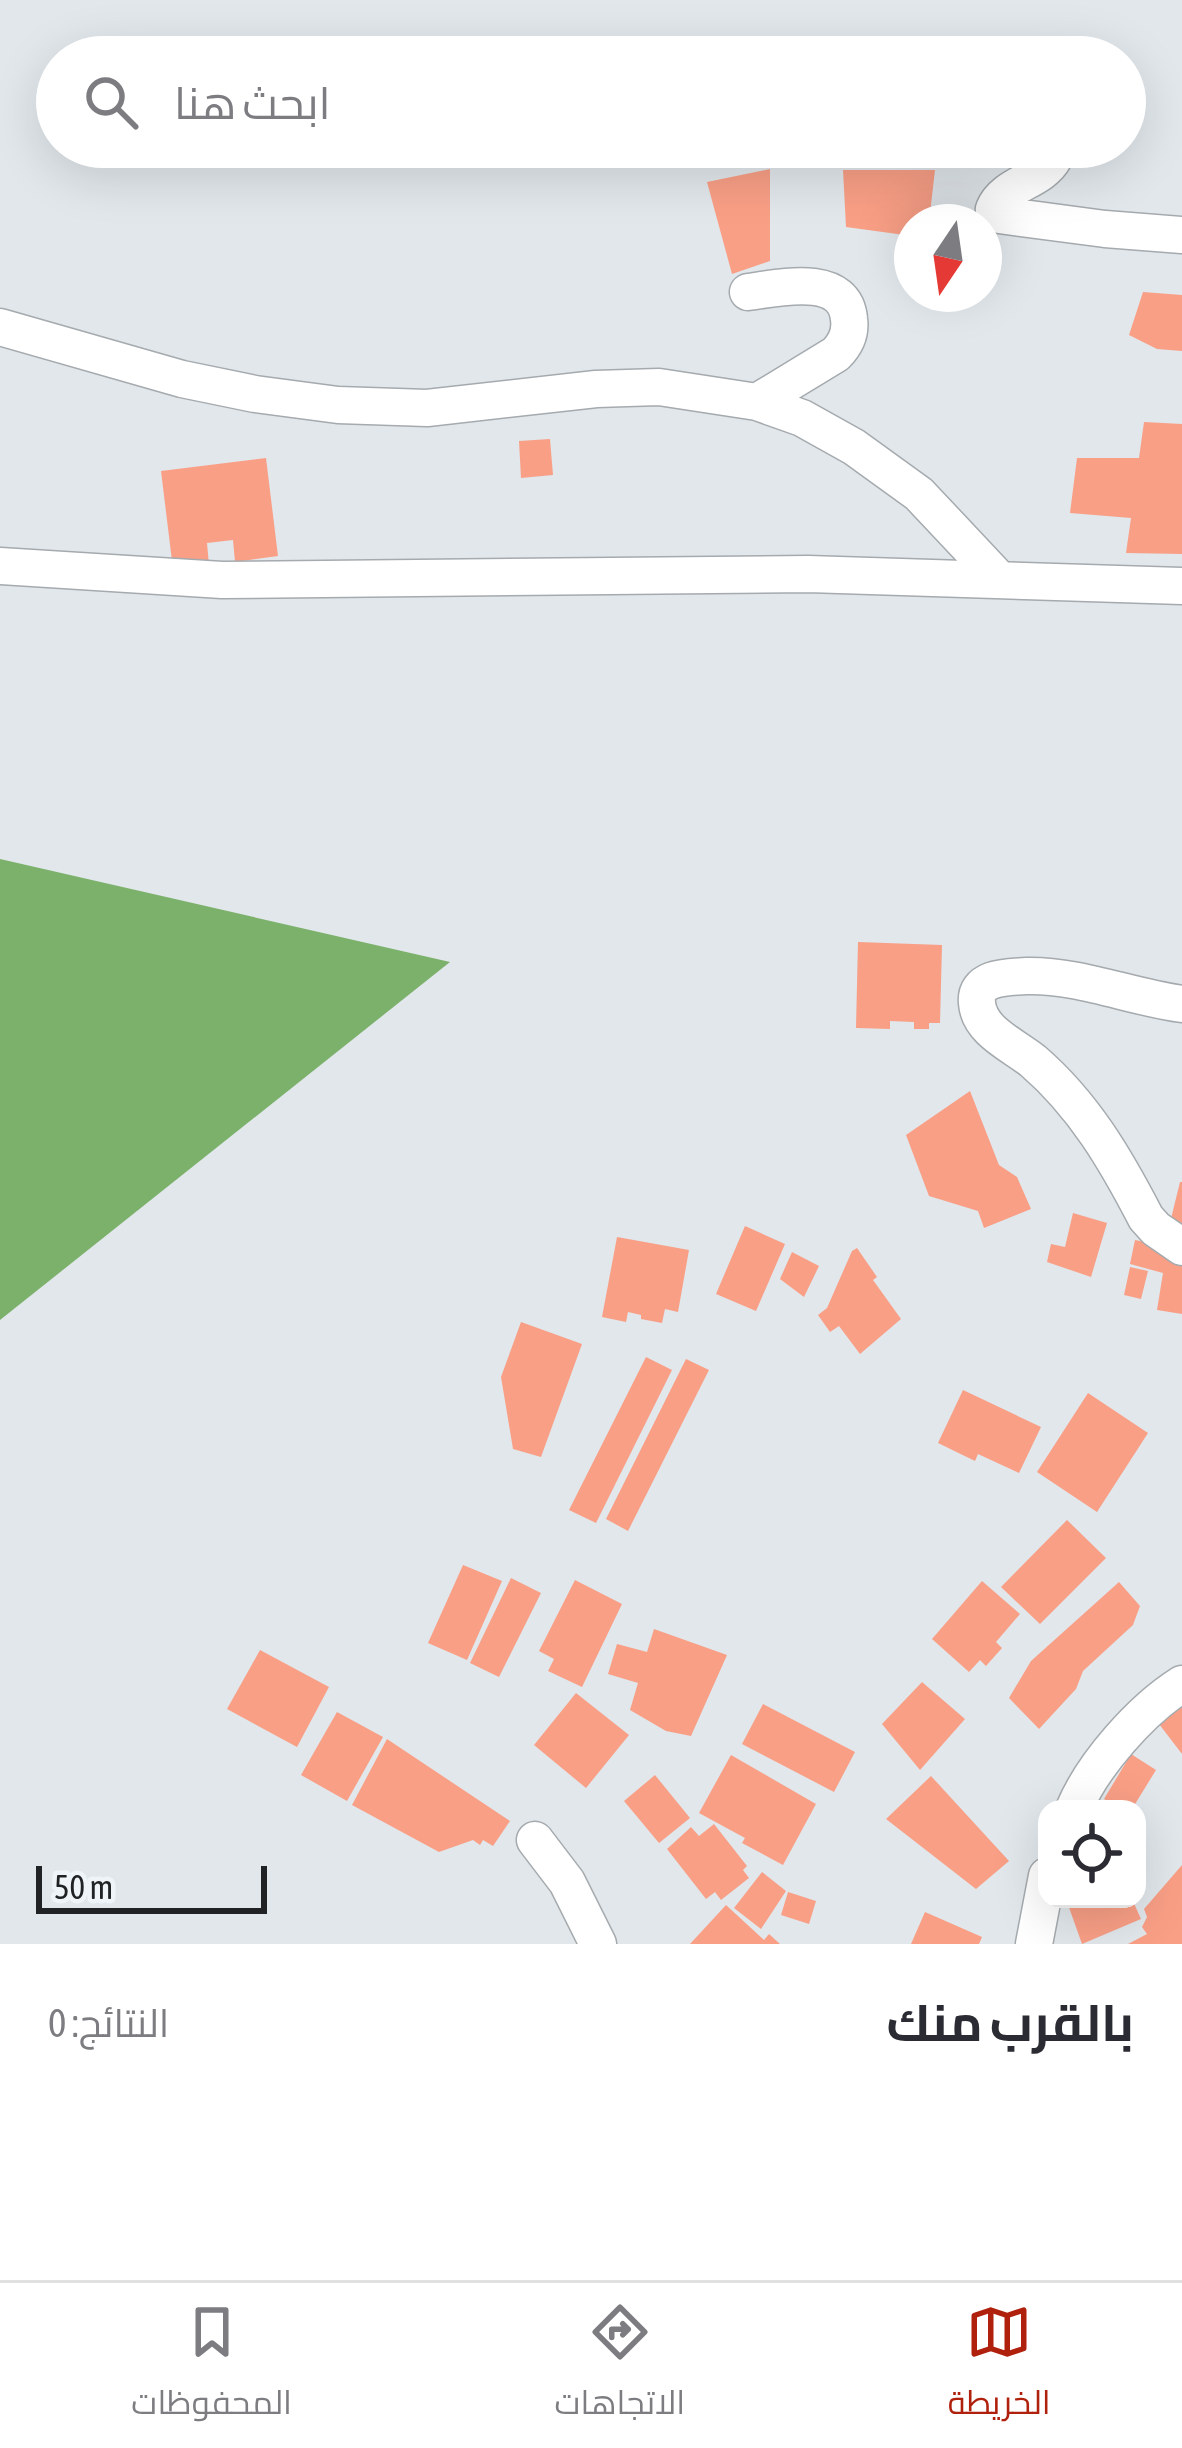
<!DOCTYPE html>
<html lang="ar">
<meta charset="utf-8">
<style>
body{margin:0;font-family:"Asap Condensed",Cairo,sans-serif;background:#f7f7f7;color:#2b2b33;direction:rtl}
.controls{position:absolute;right:36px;bottom:36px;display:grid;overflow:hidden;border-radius:24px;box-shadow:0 12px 48px #0002}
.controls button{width:108px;height:108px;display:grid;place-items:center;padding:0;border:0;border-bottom:3px solid #e1e1e2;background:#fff;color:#2b2b33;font:60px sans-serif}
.compass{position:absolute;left:894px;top:204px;width:108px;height:108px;border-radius:50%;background:#fff;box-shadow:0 12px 48px #0002;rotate:193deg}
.scale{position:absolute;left:36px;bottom:30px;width:231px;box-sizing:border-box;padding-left:12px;border:6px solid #202224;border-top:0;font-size:33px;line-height:42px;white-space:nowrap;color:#202224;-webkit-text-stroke:9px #eef4f8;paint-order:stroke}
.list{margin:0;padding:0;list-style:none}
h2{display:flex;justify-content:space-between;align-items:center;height:156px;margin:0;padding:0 48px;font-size:51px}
h2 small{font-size:39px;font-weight:400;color:#7c7c81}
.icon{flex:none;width:66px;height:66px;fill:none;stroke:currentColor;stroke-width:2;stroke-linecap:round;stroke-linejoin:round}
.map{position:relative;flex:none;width:1182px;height:1944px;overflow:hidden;direction:ltr}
.search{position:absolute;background:#fff;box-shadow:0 12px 48px #0002;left:36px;right:36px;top:36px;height:132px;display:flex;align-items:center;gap:30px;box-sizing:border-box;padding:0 42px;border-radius:66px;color:#7c7c81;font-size:45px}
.sheet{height:336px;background:#fff}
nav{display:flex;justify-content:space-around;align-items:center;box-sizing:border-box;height:168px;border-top:3px solid #e1e1e2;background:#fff;font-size:33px;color:#7c7c81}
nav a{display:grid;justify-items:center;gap:6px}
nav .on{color:#af210c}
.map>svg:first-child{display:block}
.forest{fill:#7cb16b}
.building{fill:#f99f86}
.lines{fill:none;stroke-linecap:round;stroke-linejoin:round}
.minor-casing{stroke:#a5aaae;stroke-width:39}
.minor{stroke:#fff;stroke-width:36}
</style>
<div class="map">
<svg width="1182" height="1944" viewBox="0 0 1182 1944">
<rect width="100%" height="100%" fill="#e1e7eb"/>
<path class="forest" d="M0,859l450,103 -450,358z"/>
<path class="building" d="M770,169v92l-38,13 -25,-92z
M843,170h92l-6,52h-17v14l-66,-9z
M1143,292l39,3v56l-25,-2 -28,-14z
M1144,422l38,2v130l-56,-1 5,-35 -61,-5 7,-55h62z
M550,439l3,36 -32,3 -2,-37z
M266,458l12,98 -43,6 -2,-22 -26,3 2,22 -36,4 -12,-98z
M858,942l84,3 -2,78h-11v6h-15v-7l-24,-1v8l-34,-1z
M970,1091l29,74 18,12 14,32 -47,19 -6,-17 -49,-15 -23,-61z
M1180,1182h2v63l-15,-10z
M1073,1213l34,10 -16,54 -44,-15 4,-18 14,3z
M745,1226l40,18 -29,67 -40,-17z
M617,1237l72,13 -11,62 -13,-3 -3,14 -21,-4v-4l-13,-3 -2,10 -24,-5z
M1135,1240l47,9v65l-25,-4 6,-37 -33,-9z
M857,1248l20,29 -4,3 28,39 -41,35 -21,-28 -9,6 -12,-17 9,-7 25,-57z
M792,1252l27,14 -15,31 -24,-18z
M1130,1267l18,4 -7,28 -17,-4z
M521,1322l61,22 -41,113 -28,-8 -12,-72z
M646,1357l26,13 -76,153 -27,-13z
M686,1359l23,11 -81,161 -22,-12z
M963,1390l78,37 -22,46 -41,-19 -3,7 -37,-18z
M1088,1393l60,40 -51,79 -60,-40z
M1067,1520l39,38 -66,66 -39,-37z
M463,1565l39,16 -35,79 -39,-17z
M511,1578l30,15 -42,84 -29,-14z
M575,1580l47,24 -40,83 -34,-16 6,-12 -15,-8z
M982,1581l38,33 -24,28 6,6 -16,18 -6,-6 -11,12 -37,-33z
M1119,1582l21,24 -7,19 -50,46 -7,18 -37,40 -30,-31 22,-37z
M654,1629l73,26 -36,81 -25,-5 -36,-21 8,-27 -30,-9 9,-30 30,8z
M260,1650l69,37 -32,60 -70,-38z
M922,1682l43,37 -45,51 -38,-46z
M576,1693l53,42 -43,53 -52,-43z
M763,1704l92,48 -21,40 -92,-48z
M1182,1704v50l-23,-30z
M337,1712l46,25 -36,64 -46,-26z
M387,1739l123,82 -17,25 -10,-6 -3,5 -7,-5 -34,12 -87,-47z
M1131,1754l25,16 -24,39h-11l-17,-10z
M731,1755l85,49 -33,61 -41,-22 3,-5 -46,-25z
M655,1775l35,43 -31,25 -35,-42z
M931,1776l78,85 -33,28 -90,-70z
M714,1824l33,42 -4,4 6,8 -28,22 -6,-8 -9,7 -39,-50 24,-22 8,9z
M1182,1865v79h-54l19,-10 -5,-7 5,-10 -3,-8z
M762,1872l24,19 -25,38 -27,-21z
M788,1892l28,9 -7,23 -28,-9z
M1066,1899h66l9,20 -59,25z
M726,1905l38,35 5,-6 11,10h-90z
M925,1912l57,25 -3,7h-68z"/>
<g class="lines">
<g class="minor-casing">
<path id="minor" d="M1001,147l48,5 5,6c-13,24 -49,25 -60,51l5,6 106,14 77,6
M748,292c30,-4 97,-20 101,27 2,14 -3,25 -13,35l-79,48
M0,327l182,52 73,15 83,11 89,3 169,-19 63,-2 98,15 45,16 52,29 65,47 80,85
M0,566l222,14 586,-6 374,12
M1182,1004c-52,-7 -102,-29 -155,-28 -18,1 -53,0 -50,27 2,28 36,42 56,58 51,44 83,99 113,157l10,11 26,18
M1074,1809c19,-45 67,-99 108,-125
M535,1840l32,42 31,62
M1034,1944l13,-68"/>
</g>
<use href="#minor" class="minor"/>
</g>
</svg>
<div class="controls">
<button><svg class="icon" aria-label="locate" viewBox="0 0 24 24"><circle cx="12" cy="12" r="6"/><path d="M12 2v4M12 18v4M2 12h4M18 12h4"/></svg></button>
</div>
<svg class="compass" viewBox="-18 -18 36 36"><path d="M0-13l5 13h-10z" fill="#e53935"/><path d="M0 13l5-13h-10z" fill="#7c7c81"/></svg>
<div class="scale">50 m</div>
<div class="search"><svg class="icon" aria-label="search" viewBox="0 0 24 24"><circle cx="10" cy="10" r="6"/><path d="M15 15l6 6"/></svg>ابحث هنا</div>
</div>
<section class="sheet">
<h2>بالقرب منك<small>النتائج: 0</small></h2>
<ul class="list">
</ul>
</section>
<nav>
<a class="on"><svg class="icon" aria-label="map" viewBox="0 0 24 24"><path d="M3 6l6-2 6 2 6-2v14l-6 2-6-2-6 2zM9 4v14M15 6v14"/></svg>الخريطة</a>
<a><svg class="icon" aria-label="directions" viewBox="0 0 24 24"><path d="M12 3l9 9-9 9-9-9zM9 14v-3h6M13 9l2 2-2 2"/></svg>الاتجاهات</a>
<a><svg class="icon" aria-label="saved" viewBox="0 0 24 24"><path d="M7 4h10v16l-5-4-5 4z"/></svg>المحفوظات</a>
</nav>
